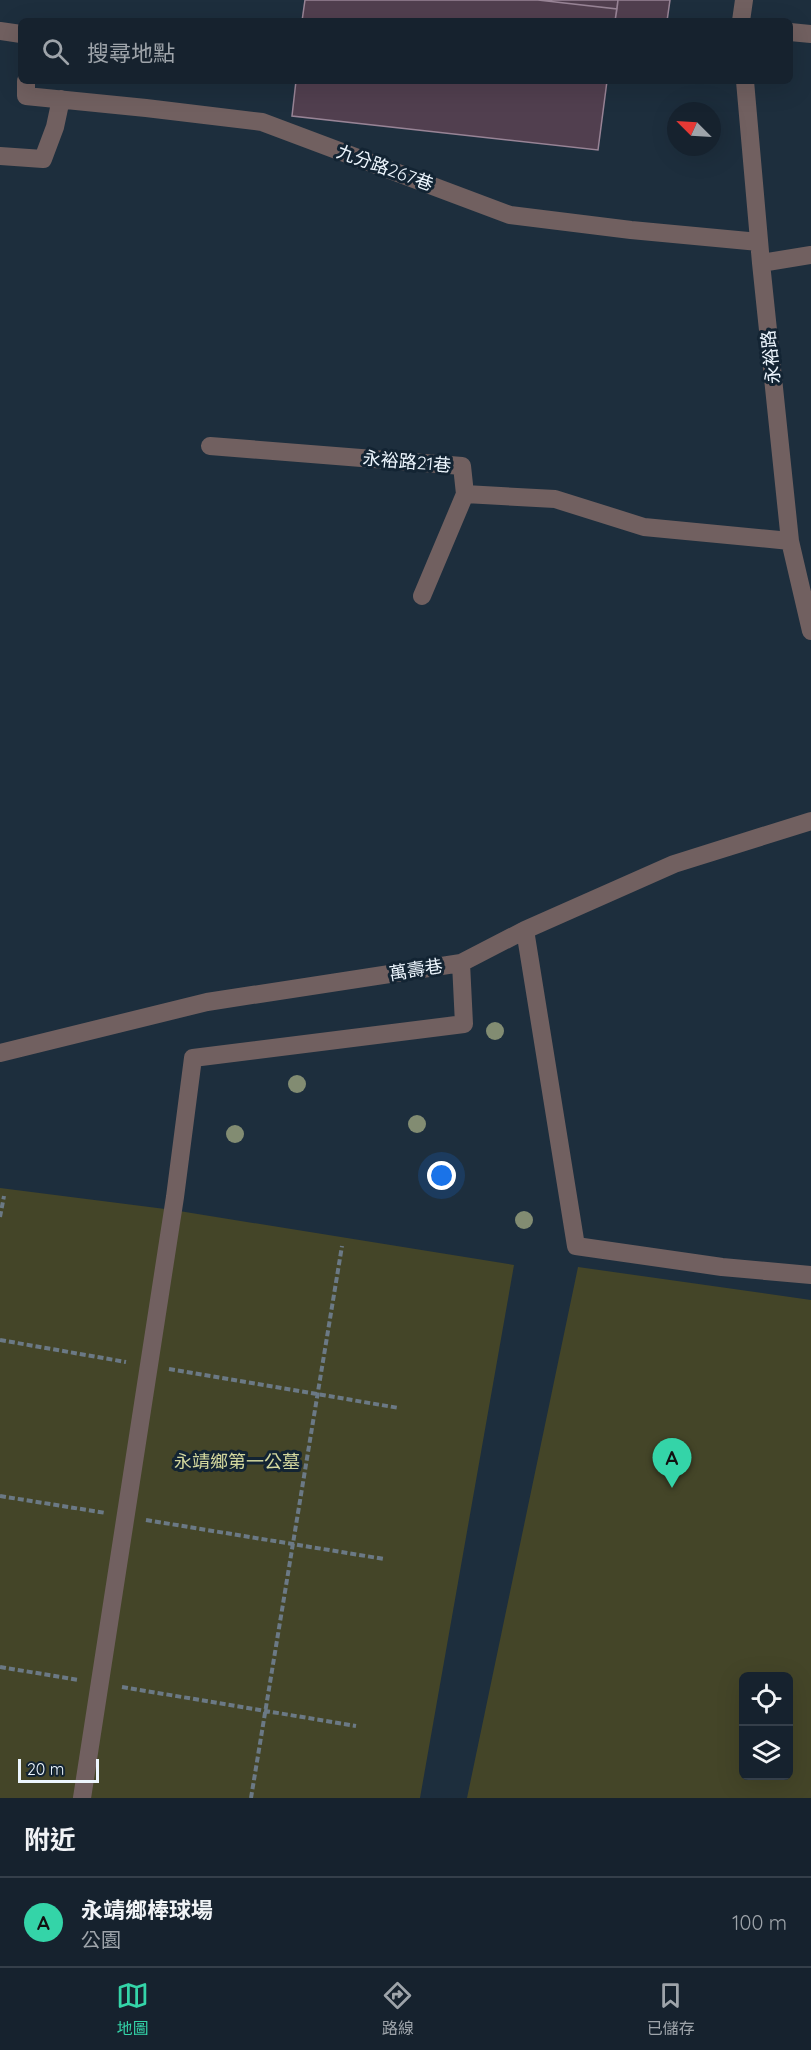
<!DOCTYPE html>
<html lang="zh-TW">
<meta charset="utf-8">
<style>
body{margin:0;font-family:Quicksand,"Noto Sans TC",sans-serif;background:#232f3a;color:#f1f3f6}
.controls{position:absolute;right:18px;bottom:18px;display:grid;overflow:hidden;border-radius:9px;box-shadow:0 6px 24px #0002}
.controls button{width:54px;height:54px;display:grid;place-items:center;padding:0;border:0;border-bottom:2px solid #353f4a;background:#16222e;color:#f1f3f6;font:30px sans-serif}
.compass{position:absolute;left:667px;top:102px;width:54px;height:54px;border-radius:50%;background:#16222e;box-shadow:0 6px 24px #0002;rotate:294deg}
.scale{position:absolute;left:18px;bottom:15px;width:81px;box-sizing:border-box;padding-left:6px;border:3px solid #edf6fe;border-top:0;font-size:16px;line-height:21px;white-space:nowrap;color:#edf6fe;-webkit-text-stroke:4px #132433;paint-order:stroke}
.you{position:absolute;left:442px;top:1176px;width:21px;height:21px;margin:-15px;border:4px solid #fff;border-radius:50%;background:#1a73e8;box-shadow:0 0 0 9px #1a73e833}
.badge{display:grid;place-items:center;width:39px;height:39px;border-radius:50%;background:#34d4a8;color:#111;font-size:20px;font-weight:700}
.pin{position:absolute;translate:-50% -50px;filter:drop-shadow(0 2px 3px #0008)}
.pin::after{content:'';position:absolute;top:32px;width:21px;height:18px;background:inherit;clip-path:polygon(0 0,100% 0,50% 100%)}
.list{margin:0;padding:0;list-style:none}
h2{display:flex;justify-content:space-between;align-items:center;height:78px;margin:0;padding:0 24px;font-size:26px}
h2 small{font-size:20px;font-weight:400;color:#9ea4aa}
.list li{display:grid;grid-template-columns:39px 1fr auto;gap:18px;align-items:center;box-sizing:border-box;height:90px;padding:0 24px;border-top:2px solid #353f4a}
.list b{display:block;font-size:22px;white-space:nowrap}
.list p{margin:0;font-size:20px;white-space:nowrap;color:#9ea4aa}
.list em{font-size:20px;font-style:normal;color:#9ea4aa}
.icon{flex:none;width:33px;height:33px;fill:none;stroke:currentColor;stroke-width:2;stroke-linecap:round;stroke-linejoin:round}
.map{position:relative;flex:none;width:811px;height:1798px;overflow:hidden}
.search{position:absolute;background:#16222e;box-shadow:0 6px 24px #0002;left:18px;right:18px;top:18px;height:66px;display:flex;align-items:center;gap:15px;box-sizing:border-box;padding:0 21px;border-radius:9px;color:#9ea4aa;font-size:22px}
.sheet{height:168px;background:#16222e}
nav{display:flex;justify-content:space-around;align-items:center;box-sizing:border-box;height:84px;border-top:2px solid #353f4a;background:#16222e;font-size:16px;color:#9ea4aa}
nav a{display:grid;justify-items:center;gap:3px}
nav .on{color:#34d4a8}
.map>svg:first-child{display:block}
.green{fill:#444528;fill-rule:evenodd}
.building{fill:#513f4f;stroke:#988496;stroke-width:1.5}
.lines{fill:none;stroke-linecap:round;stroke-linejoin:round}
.path{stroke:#6b7985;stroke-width:4;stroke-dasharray:6 3;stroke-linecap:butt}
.minor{stroke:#716060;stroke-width:18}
.tree{fill:#828c72}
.labels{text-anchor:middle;stroke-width:6;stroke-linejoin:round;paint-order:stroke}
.street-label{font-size:18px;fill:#edf6fe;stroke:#132433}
.park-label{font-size:18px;fill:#d4d89e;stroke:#132433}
</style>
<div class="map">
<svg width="811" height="1798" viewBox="0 0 811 1798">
<rect width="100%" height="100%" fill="#1d2e3d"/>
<path class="green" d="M0,1188l173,22 341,55 -94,533h-420z
M578,1267l233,33v498h-344zM788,1676v100h-44v-100z"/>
<path class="building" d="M305,0h233l79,9 -2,12h-313z
M538,0h80l-1,9z
M618,0h52l-3,21h-52z
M296,81h311l-9,69 -306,-34z"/>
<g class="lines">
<path class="path" d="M0,1217l4,-21
M0,1340l126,22
M169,1369l230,39
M0,1496l106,17
M146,1520l238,39
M0,1667l79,13
M122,1687l234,39
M251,1798l91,-552"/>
<path class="minor" d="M741,21l3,-21
M0,31l21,3
M790,32l21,2
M26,81v15l120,12 116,14 248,93 121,15 128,12
M745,81l16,182 29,278 21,90
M0,156l43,3 12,-32 6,-28
M761,263l50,-8
M210,446l252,20 3,28 90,5 89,28 146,14
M422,596l43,-102
M525,930l51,316 146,21 89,8
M0,1053l207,-51 254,-39 64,-33 149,-66 137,-43
M82,1798l93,-601 18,-139 271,-34 -3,-61"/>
</g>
<g class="tree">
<circle cx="495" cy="1031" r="9"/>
<circle cx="297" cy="1084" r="9"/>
<circle cx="417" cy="1124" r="9"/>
<circle cx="235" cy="1134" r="9"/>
<circle cx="524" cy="1220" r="9"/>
</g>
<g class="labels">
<g class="street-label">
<text transform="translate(385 168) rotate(20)" y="6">九分路267巷</text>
<text transform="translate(771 357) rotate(-96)" y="6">永裕路</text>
<text transform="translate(407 462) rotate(5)" y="6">永裕路21巷</text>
<text transform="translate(416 970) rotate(-9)" y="6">萬壽巷</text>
</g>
<g class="park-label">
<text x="237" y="1468">永靖鄉第一公墓</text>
</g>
</g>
</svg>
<div class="controls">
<button><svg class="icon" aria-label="locate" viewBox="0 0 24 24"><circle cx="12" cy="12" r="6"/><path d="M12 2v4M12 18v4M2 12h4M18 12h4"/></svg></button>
<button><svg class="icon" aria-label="layers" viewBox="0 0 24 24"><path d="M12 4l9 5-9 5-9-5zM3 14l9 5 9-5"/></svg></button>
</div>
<svg class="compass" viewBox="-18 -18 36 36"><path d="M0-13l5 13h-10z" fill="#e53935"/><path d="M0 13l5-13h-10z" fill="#9ea4aa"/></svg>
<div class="scale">20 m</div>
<div class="you"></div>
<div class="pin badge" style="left:672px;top:1488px">A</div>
<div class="search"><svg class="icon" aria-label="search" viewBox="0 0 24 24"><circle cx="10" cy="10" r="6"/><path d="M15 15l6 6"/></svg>搜尋地點</div>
</div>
<section class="sheet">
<h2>附近<small></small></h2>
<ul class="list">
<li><span class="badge">A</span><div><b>永靖鄉棒球場</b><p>公園</p></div><em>100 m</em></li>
</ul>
</section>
<nav>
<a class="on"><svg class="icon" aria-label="map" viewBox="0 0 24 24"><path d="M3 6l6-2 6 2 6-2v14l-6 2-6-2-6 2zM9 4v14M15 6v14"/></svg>地圖</a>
<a><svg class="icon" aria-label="directions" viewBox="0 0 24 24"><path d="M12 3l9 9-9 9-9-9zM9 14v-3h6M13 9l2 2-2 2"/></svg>路線</a>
<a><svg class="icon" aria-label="saved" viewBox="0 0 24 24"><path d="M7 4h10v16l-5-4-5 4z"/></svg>已儲存</a>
</nav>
